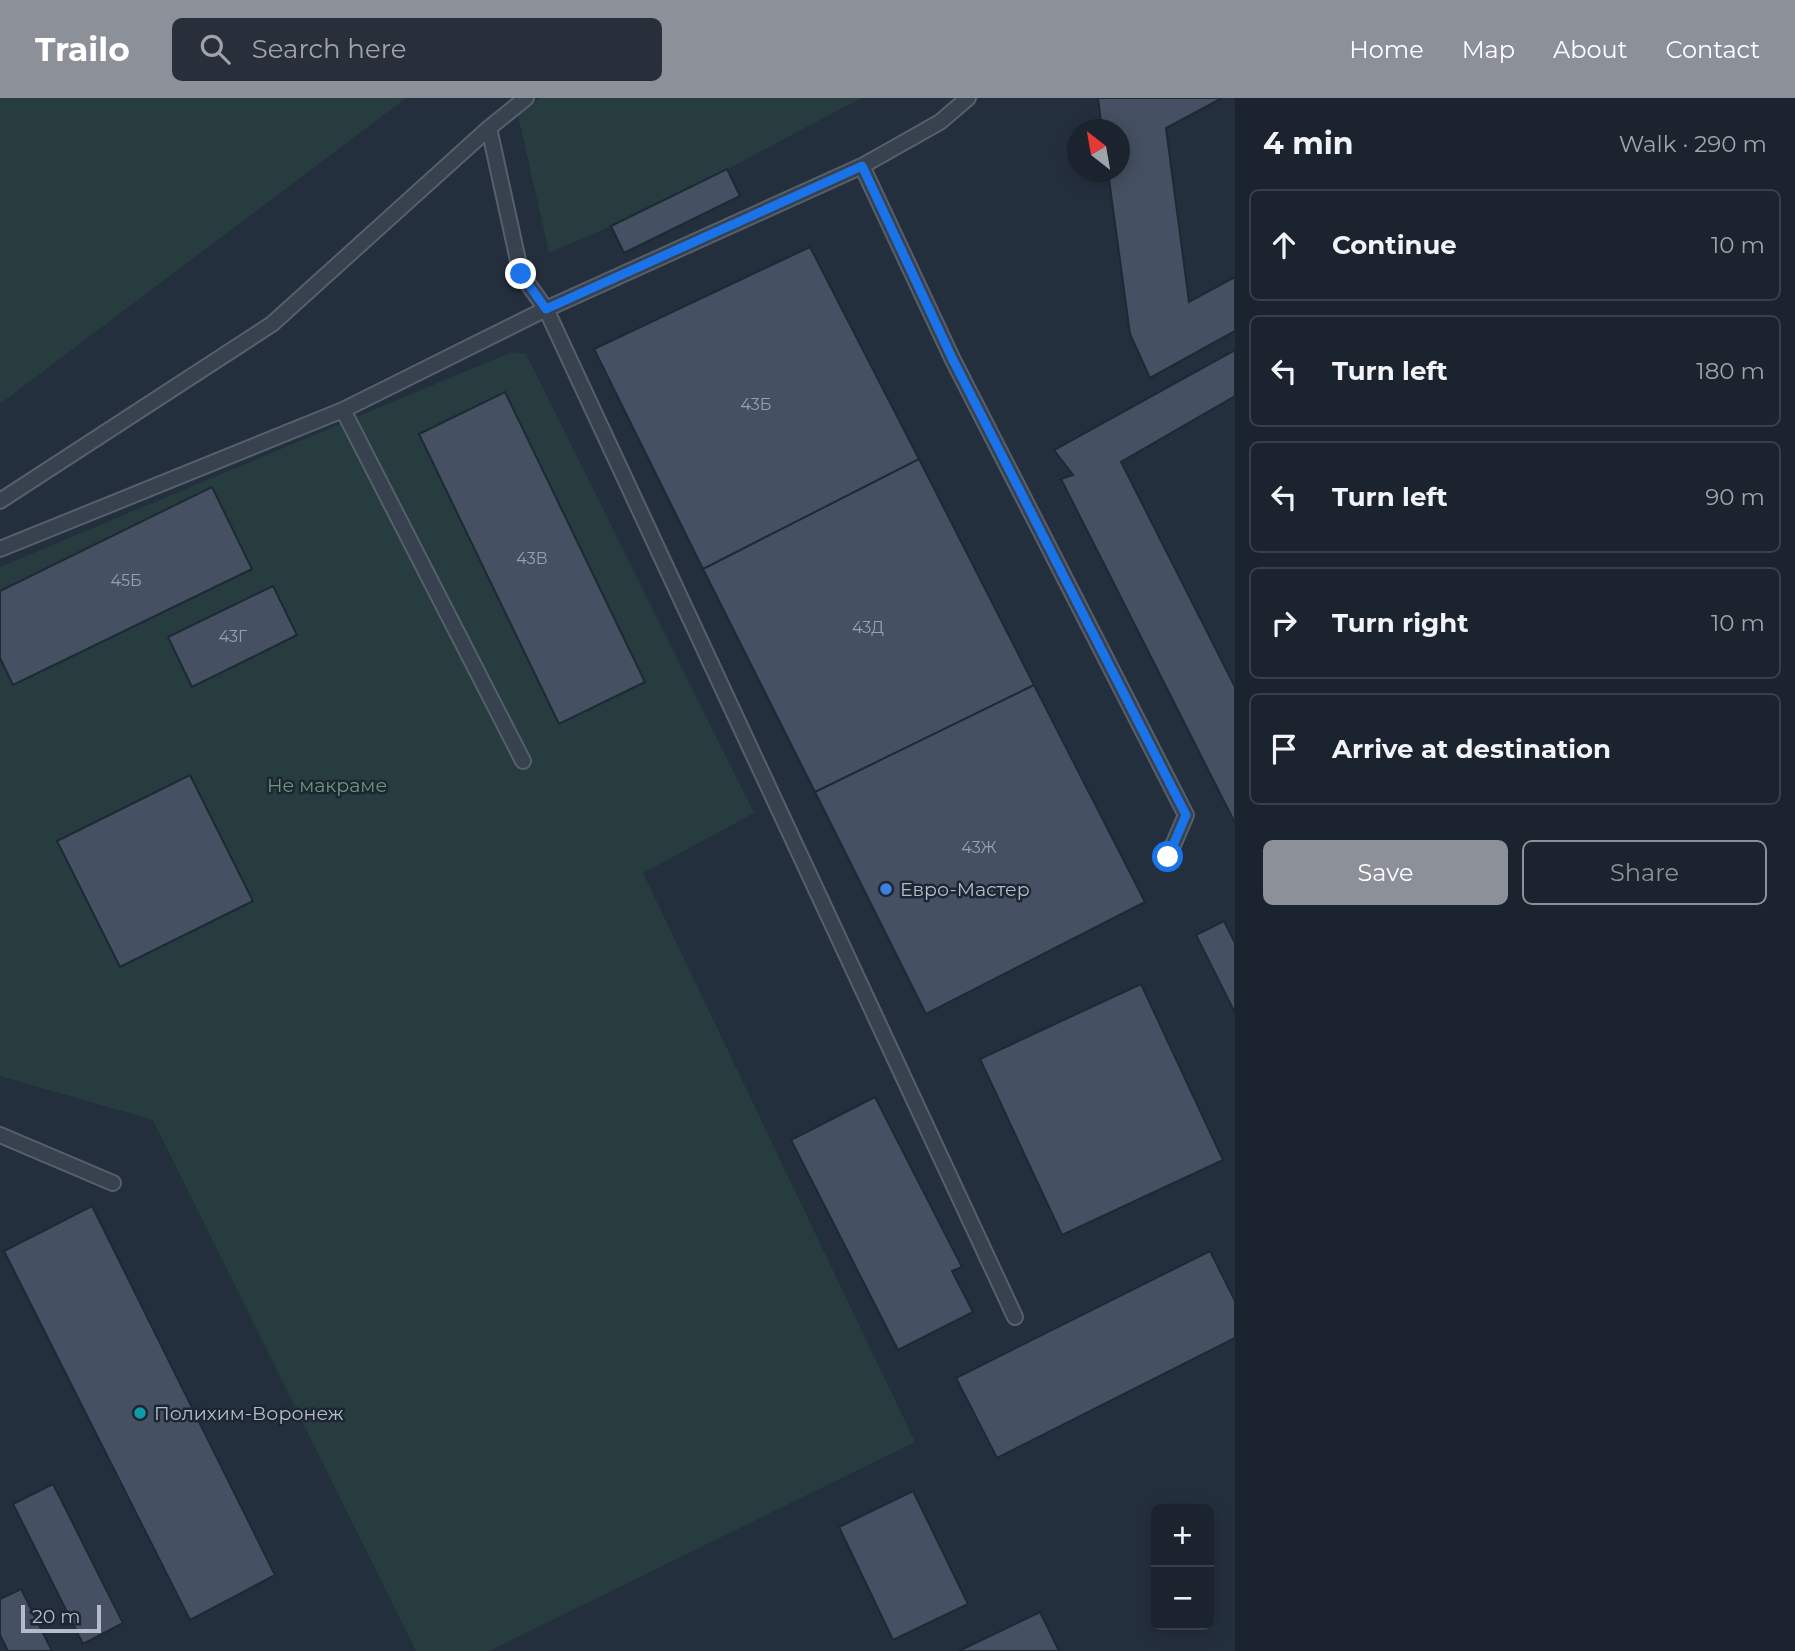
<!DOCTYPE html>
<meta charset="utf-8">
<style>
body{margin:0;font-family:Montserrat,sans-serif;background:#282f3a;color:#f1f3f6}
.controls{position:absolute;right:21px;bottom:21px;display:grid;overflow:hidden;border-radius:10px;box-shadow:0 4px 18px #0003}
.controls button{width:63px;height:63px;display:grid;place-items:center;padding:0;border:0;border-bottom:2px solid #39404a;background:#1b232e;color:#f1f3f6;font:35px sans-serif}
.compass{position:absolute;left:1067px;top:21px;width:63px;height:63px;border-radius:50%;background:#1b232e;box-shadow:0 4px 18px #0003;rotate:329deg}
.scale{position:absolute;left:21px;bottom:18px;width:80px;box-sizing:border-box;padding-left:7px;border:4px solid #b4bcc9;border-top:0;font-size:19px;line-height:24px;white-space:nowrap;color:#b4bcc9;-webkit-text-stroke:5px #1d2633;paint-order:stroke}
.stop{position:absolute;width:21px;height:21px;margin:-16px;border:5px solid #1a73e8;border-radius:50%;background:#fff}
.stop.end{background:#1a73e8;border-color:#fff;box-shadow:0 2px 7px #0008}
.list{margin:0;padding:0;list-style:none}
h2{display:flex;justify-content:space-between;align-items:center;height:91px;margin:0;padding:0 28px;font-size:30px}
h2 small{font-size:23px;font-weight:400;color:#a0a4aa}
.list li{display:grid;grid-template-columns:46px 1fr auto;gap:21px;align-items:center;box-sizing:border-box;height:112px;margin:0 14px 14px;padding:0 14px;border:2px solid #39404a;border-radius:10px}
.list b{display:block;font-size:26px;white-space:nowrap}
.list em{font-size:23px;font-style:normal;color:#a0a4aa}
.actions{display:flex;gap:14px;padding:21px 28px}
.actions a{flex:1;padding:16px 0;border:2px solid #8c9099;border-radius:10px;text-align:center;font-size:24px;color:#8c9099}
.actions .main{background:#8c9099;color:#fff}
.icon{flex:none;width:38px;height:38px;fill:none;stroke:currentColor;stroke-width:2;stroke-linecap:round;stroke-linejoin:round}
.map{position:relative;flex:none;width:1235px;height:1553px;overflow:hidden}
header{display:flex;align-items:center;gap:42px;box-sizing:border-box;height:98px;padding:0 35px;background:#8c9099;color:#fff}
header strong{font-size:33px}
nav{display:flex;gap:38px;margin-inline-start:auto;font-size:24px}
.search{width:490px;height:63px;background:#282f3a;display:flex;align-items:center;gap:18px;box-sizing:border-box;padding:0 24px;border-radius:10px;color:#a0a4aa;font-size:26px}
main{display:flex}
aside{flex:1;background:#1b232e}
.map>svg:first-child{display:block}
.green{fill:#263c3f}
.building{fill:#455162;stroke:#1f2835;stroke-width:2}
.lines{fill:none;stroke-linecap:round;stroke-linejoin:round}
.lane-casing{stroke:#565f6c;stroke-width:18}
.lane{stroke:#38414e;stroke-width:14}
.route{stroke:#1a73e8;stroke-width:9}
.shop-dot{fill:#3f7fe0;stroke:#1d2633;stroke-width:2.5}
.culture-dot{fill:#0f9aa8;stroke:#1d2633;stroke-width:2.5}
.labels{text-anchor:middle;stroke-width:5;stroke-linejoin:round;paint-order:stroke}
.number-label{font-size:16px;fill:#98a1af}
.park-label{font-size:19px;fill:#6b9a76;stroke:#1d2633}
.poi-label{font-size:19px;fill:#b4bcc9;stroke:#1d2633;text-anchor:start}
</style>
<header>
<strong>Trailo</strong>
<div class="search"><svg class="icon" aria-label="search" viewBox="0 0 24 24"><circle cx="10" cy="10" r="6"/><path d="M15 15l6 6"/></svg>Search here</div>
<nav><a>Home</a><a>Map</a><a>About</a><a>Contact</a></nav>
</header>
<main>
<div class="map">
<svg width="1235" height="1553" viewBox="0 0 1235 1553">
<rect width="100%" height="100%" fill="#242f3e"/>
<path class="green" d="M0,0h406l-406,306z
M540,0h321l-133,71 12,27 -116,57 -13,-27 -62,27 -31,-138z
M512,254l14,2 228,459 -111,60 272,569 -426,209h-73l-263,-531 -153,-44v-509z"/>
<path class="building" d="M1098,0h124l-56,30 23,174 46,-25v54l-85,47 -20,-44 -22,-162h12v-42h-18z
M727,71l13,27 -116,57 -13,-27z
M810,149l109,212 -216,110 -109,-220z
M1235,252v46l-114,66 114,225v136l-174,-344 12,-4 -19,-25z
M505,294l140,290 -86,42 -140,-290z
M919,361l115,226 -219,107 -112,-223z
M212,389l40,82 -239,116 -13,-27v-67z
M273,488l24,49 -105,52 -24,-50z
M1034,587l111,217 -219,112 -111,-222z
M190,677l63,126 -133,66 -63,-126z
M1224,823l11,22v70l-39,-78z
M1141,886l82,176 -161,75 -82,-176z
M875,999l87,170 -10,4 21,41 -75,38 -107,-210z
M92,1108l183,369 -85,45 -186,-369z
M1210,1153l25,50v37l-238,120 -41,-80z
M53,1386l70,139 -40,21 -70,-140z
M913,1393l55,113 -75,36 -54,-113z
M21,1491l31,62h-44l-8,-16v-36z
M1040,1514l19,39h-100z"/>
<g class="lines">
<g class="lane-casing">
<path id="lane" d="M489,30l32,146 25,35 469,1008
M862,68l91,194 233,455 -18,42
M343,312l180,351
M0,403l272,-177 217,-196 37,-30
M0,451l343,-139 203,-101 316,-143 78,-44 28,-24
M0,1037l113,48"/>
</g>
<use href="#lane" class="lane"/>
</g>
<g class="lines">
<path class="route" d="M521,176l25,35 316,-143 91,194 233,455 -18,42"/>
</g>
<circle class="shop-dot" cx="886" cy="791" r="7"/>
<circle class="culture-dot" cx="140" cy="1315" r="7"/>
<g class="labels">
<g class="number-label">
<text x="756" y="312">43Б</text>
<text x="532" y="466">43В</text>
<text x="126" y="488">45Б</text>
<text x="868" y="535">43Д</text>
<text x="233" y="544">43Г</text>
<text x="979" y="755">43Ж</text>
</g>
<g class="park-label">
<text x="327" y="694">Не макраме</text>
</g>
<g class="poi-label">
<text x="900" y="798">Евро-Мастер</text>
<text x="154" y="1322">Полихим-Воронеж</text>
</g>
</g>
</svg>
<div class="controls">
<button>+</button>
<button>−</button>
</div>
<svg class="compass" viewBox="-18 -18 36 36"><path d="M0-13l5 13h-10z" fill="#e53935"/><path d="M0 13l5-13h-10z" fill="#a0a4aa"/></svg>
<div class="scale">20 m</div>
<div class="stop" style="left:1168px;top:759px"></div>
<div class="stop end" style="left:521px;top:176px"></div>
</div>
<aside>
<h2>4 min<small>Walk · 290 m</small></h2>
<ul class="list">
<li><svg class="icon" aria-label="ahead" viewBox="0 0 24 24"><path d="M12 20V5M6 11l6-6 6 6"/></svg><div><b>Continue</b></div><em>10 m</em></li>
<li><svg class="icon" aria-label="left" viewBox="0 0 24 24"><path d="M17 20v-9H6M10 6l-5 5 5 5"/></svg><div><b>Turn left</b></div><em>180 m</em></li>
<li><svg class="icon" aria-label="left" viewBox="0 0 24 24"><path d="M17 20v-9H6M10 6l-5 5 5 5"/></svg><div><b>Turn left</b></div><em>90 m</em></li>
<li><svg class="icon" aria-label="right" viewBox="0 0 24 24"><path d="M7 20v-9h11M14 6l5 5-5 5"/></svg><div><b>Turn right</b></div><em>10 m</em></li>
<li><svg class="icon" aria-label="arrive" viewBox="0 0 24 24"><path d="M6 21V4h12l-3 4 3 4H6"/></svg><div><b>Arrive at destination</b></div></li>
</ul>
<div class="actions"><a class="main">Save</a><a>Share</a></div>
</aside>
</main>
